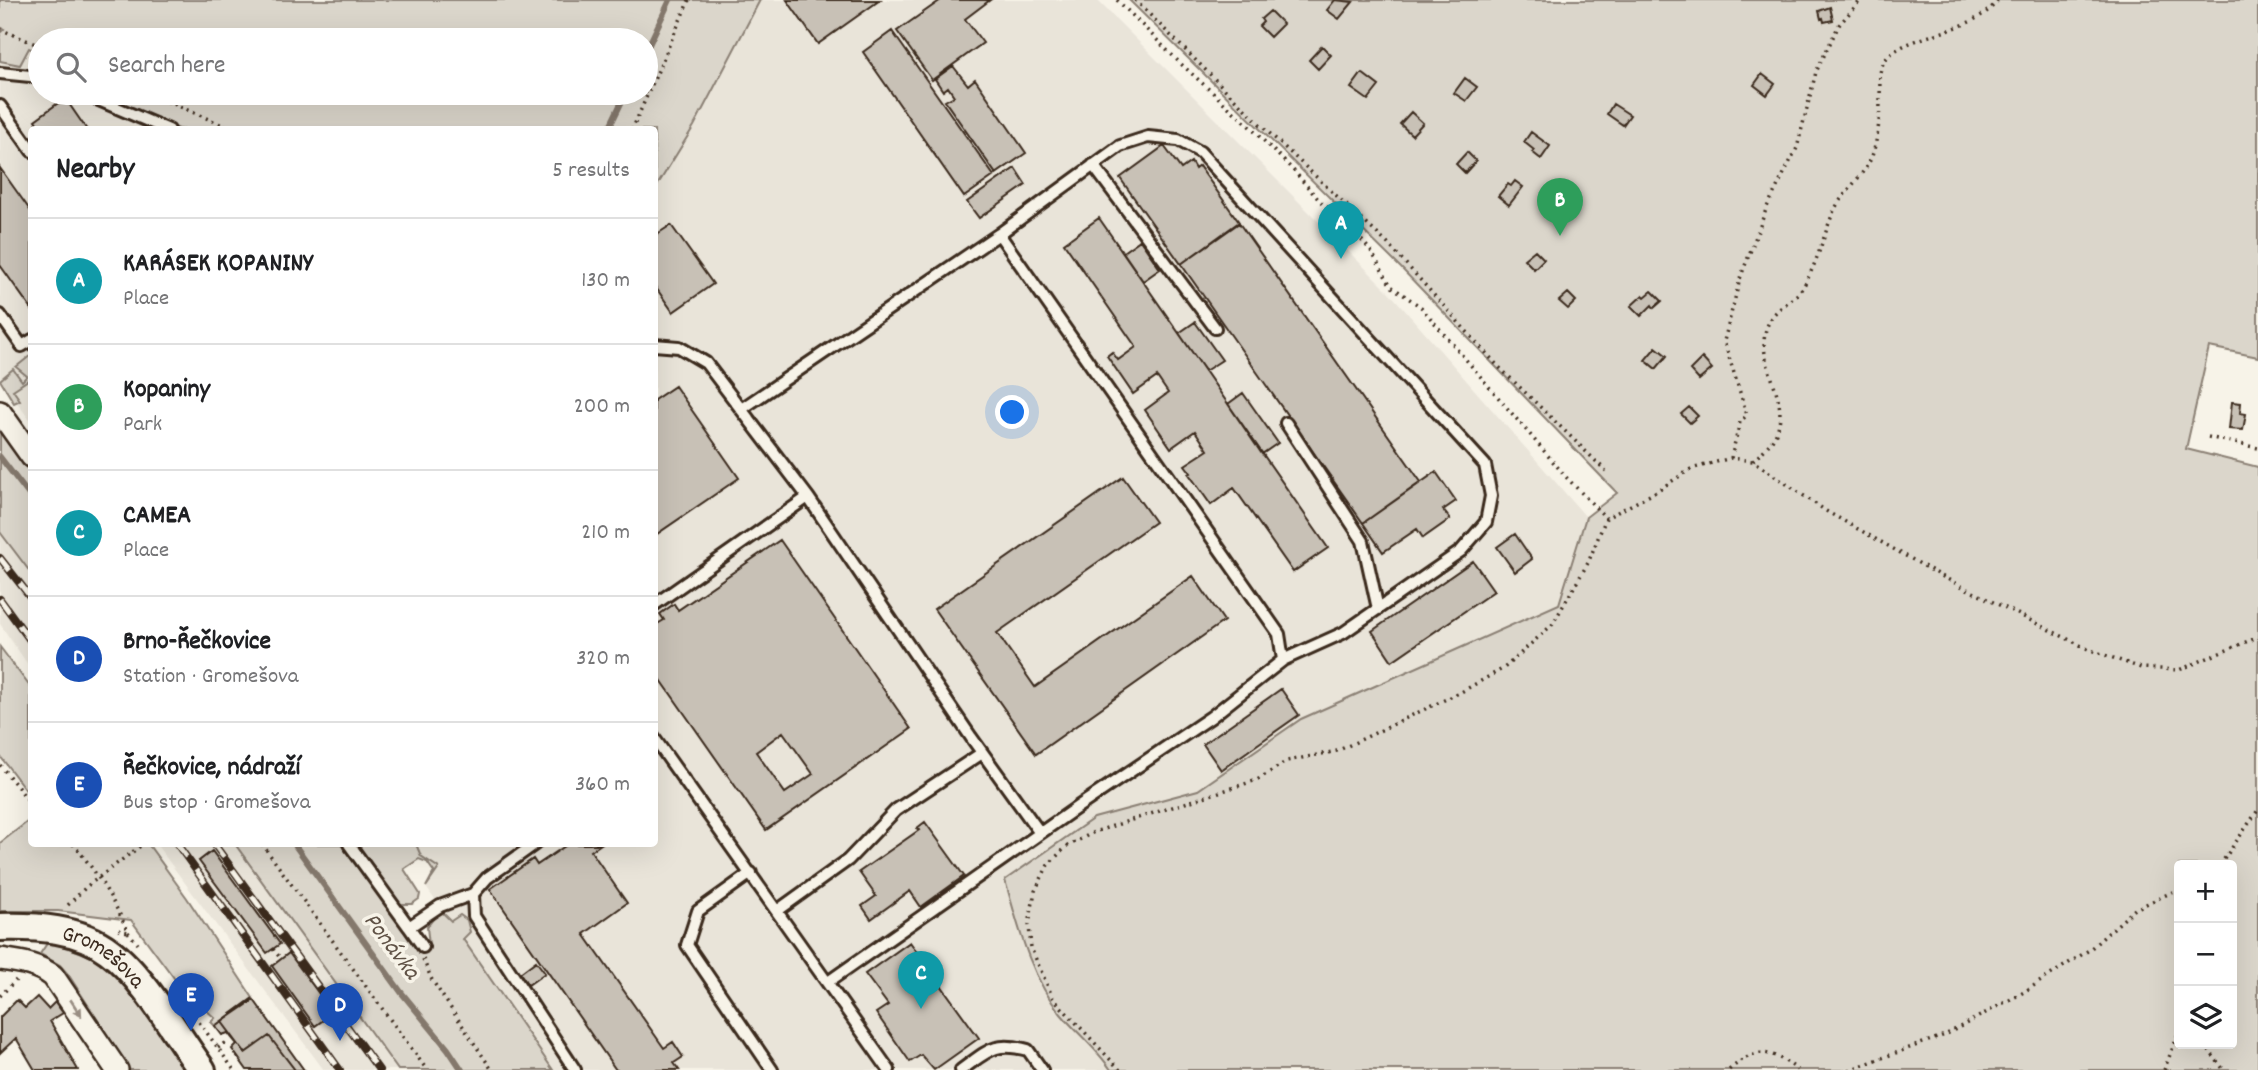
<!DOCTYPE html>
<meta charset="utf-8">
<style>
body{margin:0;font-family:Dekko,sans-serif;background:#f2f2f2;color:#202124}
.controls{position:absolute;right:21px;bottom:21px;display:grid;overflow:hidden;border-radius:7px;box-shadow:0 7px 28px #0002}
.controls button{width:63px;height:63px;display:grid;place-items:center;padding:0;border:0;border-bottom:2px solid #e0e0e0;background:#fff;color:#202124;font:35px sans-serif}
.you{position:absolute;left:1013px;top:413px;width:24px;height:24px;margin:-18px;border:5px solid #fff;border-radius:50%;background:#1a73e8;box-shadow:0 0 0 10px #1a73e833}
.badge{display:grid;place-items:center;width:46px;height:46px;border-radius:50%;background:#b45309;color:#fff;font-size:23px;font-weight:700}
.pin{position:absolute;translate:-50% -58px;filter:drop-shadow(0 2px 4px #0008)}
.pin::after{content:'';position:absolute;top:37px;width:24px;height:21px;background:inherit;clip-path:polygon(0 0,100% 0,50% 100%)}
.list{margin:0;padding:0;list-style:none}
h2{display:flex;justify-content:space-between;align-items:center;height:91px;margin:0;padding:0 28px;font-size:30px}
h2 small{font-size:23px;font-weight:400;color:#757577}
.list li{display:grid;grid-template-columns:46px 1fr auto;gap:21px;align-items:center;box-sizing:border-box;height:126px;padding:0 28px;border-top:2px solid #e0e0e0}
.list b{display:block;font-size:26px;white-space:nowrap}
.list p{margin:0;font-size:23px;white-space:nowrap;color:#757577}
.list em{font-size:23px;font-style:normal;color:#757577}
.icon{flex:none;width:38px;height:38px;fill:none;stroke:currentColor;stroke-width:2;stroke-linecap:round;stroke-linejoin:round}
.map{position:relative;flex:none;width:2258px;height:1070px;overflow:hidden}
.search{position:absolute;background:#fff;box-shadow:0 7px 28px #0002;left:28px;top:28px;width:630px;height:77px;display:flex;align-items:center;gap:18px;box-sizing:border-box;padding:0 24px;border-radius:38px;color:#757577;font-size:26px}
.panel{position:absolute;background:#fff;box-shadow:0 7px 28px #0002;left:28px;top:126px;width:630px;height:721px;border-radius:7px}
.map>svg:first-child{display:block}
.built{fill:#e9e4d9}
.green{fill:#dbd6cb;stroke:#8b8074;stroke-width:2;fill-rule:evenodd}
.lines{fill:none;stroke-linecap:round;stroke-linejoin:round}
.stream{stroke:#84786c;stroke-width:6}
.building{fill:#c8c1b6;stroke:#3b2a1e;stroke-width:2;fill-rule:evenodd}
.service-casing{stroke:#3b2a1e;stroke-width:16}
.minor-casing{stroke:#3b2a1e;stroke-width:26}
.tertiary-casing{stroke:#3b2a1e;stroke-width:32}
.path{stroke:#3b2a1e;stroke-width:3.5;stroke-dasharray:2 5;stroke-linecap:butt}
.service{stroke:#f7f3e8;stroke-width:10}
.minor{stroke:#f7f3e8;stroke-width:21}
.tertiary{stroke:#f7f3e8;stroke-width:26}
.rail-casing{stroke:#3b2a1e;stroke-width:8}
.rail{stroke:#f7f3e8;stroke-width:5;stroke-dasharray:16;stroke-linecap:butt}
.oneway{fill:#998e83}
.labels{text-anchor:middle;stroke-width:7;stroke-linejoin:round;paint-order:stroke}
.street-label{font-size:23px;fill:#3b2a1e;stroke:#f7f3e8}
.water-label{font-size:24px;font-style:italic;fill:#5f5145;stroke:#f7f3e8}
</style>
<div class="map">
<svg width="2258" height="1070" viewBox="0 0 2258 1070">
<rect width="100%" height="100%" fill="#f7f3e8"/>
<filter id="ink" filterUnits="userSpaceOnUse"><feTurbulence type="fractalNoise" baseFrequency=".0143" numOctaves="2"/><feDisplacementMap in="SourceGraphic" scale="14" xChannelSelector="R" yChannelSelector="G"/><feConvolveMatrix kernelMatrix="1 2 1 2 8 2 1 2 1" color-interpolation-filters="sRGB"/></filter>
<g filter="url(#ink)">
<path class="built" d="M760,0h337l291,291 198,226 -27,87 -258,115 -103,71 -104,28 11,242 6,10h-558l-127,-183 13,-19 -19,-12 -4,-12h238l1,-655 39,-63z
M0,35l40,18v40h87l80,36 -175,1 -1,292 -31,-44z
M0,532l31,41v96l-31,-45z
M156,844h79l164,226h-75z"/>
<path class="green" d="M0,0h760l-66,126 -39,63 -1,-59 -475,-1 -87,-36h554v-53h-606v13l-11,-5 -9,17 -20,-4v-28l4,-4 -4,-2z
M1129,0h1129v357l-49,-10 -23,102 72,18v603h-1147c-14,-21 -34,-37 -50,-56 -31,-37 -43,-89 -56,-134l89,-62 104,-28 103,-71 258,-115 27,-87 31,-24 -216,-225zM2179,865h53v179h-53z
M31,355v23l-18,12 7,10 -6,3 -14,-23 13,-11 9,12 5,-5 -11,-9z
M0,429l31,43v101l-31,-41z
M0,647l31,41v109l-31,-41z
M31,819l1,25h116l39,54 66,100 -38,28 -4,-4 4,-4 -10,-9 -5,4 -69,-93 -73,-9h-58v-68z
M235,844h106l78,108 10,-7 -2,-18 7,-9 9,-5 8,8 9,-6 7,5 3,12 -7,7 90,131h-155z
M354,844h62l5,12 18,12 -13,19 8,-15 -7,-10 -8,-3 -15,10 16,25 -1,5 -7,5h-12z
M48,942c20,6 44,12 61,26 30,25 53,70 75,102h-54l-62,-96 -8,-9 -20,-11z"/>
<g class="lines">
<path class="stream" d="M646,51l24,-51
M608,130l18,-37
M0,457l32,42
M294,844l107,148 47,57 14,21"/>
</g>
<path class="building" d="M787,0h93l-62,44z
M941,0h49l-25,19 18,24 -51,37 -35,-49z
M1335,0l18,2 -14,17 -12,-9z
M1830,7l3,13 -9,2 -1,-4 -2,1 -2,-8z
M1270,11l13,13 -13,13 -11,-11 4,-4 -2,-3z
M892,31l102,145 -30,21 -101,-145z
M1322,46l9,9 -13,14 -9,-9z
M953,66l15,19 7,-6 51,74 -30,21 -51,-73 9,-5 -6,-9 -5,4 -8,-12z
M1362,73l17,13 -11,14 -17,-12z
M1762,74l13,10 -8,11 -13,-10z
M1465,78l12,9 -11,14 -12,-8z
M65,98l22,32h-45l-7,-10z
M1613,104l17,11 -7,10 -16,-11z
M1411,112l12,11 -11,12 -12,-11z
M1531,132l19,14 -9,13 -9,-7 2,-2 -10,-8z
M1164,146l17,23 10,-7 4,7 4,-3 40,56 -58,42 -61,-86z
M1467,152l9,9 -11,12 -9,-9z
M0,168l32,45v97l-32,-45z
M1015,168l11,17 -47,33 -12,-16z
M1515,181l8,6 -14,18 -11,-9 10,-12 3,2z
M1099,218l229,330 -35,24 -59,-84 -23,17 -22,-31 2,-1 -6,-8 23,-15 -13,-19 -24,17 -26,-38 23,-17 -11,-16 -24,17 -26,-38 5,-4 6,8 18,-13 -72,-104z
M1239,223l182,259 -58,41 -182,-259z
M671,225l42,59 -40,28 -19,-27v-49z
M1140,240l20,29 -17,12 -20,-29z
M1535,250l9,9 -10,10 -10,-10z
M1652,291l10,10 -8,7 -2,-3 -11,11 -10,-10 12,-11 2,2z
M1568,293l8,8 -8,8 -9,-8z
M1195,322l27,38 -17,11 -26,-38z
M1656,347l11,9 -11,13 -11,-9z
M1702,358l10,11 -13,11 -9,-10z
M675,386l64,92 -85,58v-136z
M1243,393l35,50 -16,11 -34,-50z
M2232,402l9,1 -1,10 6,1 -3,16 -14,-1z
M1689,407l9,9 -8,7 -9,-9z
M1436,472l20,29 -13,9 7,9 -27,19 -6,-9 -34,23 -20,-29z
M1123,477l32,45 -158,111 38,54 158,-111 31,45 -188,133 -102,-145z
M1515,534l17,25 -17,13 -18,-25z
M780,540l131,189 -145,101 -112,-160v-44l10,-6 -4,-6 14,-10 4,6zM783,732l30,42 -28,19 -29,-41z
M1473,561l21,30 -102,70 -20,-30z
M1281,689l18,26 -78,55 -18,-26z
M925,822l39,54 -43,31 -11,-16 -39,28 -9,-13 14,-10 -17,-24 60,-42 -2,-2z
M568,844h33l-10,7 36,52 -43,31 80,114 9,-6 10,15 -9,6 5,7h-63l-126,-181 43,-30 4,6z
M212,851l68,93 -13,9 -68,-92z
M910,942l69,96 -45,32 -13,-15 -11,7 -34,-49 12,-8 -23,-31z
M289,953l44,60 -18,13 -43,-60z
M536,961l9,12 -17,12 -8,-12z
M37,997l11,12 7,-7 8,11 -13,8 28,49h-43l-19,-32 -16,15v-36l17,-17 8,8z
M253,998l-31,24 23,31 24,-17 26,34h-48l-15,-21 5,-5 -5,-6 -4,-5 -6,2 -7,-9z
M254,1000l50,70h-9l-26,-34 -24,17 -23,-31z"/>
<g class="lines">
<g class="service-casing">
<path id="service" d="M0,73l40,4
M82,93l87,37
M0,106l32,45
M1093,165l122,163
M999,234l280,400 4,26
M0,315l22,31 10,-6
M654,345l25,2 27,16 102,134 -154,108
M743,408l256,-174 121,-88 28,-9 30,3 22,12 285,313 6,31 -5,26 -25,29 -118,82 -60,27 -72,57 -132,89 -251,176
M1286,423l77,118 15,68
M808,497l163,240 69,96
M654,738l235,332
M349,844l60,83 31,-21 33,-12
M535,844l-48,34 -14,16 1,22 101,154
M751,873l-53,38 -11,34 85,125
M777,911l71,-51 48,-50 86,-57
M409,927l14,20
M961,1070c27,-19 33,-29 67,-20l14,20"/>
</g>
<g class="minor-casing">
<path id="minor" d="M0,412l32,45
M0,959c20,3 37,5 53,17l64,94"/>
</g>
<g class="tertiary-casing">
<g id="tertiary">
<path id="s1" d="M0,927c36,-1 79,1 109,24 34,25 67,83 93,119"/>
</g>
</g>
<path class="path" d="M1117,0l63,63 64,58 49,49 27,31 32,28 19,22 20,35 30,21 146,171 39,40
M1135,0l130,129 123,115 109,121 109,106
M0,29l40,17
M148,93l86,37
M632,130l57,-130
M2208,437l50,11
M1731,458l9,-36 7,-7 -23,-74 16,-62 27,-72 30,-59 19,-76 23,-47 22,-25
M1753,461c7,-7 16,-15 21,-24 22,-40 -26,-77 -4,-117 7,-13 25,-20 33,-33 14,-23 20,-50 30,-74 9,-21 30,-35 39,-57 6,-18 8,-38 8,-57 1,-13 -3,-26 4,-37 18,-30 87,-25 114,-62
M0,765l32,40
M73,844c22,25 42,58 55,88l-9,-2
M262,844l165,226
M2220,865l38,-55
M68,905l18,-18 57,-43
M128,932l10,12
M273,949l8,10
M423,959l9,21 60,90
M0,996l16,-16
M199,1022l35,48
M2204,1044l20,26
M218,1048l9,-6
M1120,1070l-67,-72 -22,-50 -2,-23 6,-34 13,-26 18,-18 28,-15 163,-52 30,-19 50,-10 124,-59 43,-24 48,-43 36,-62 18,-45 46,-24 39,-25 40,-11 22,3 73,50 119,67 143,71 53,19 38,2 79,-33
M1729,1070c29,-24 40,-21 69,0
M1849,1070l96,-35 79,-43 65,-42 46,-41 44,-20
M2164,1070l15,-38"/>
<use href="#service" class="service"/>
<use href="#minor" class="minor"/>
<use href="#tertiary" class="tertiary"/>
<g class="rail-casing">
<path id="rail" d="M0,558l32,41
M0,599l32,44
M177,844l163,226
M214,844l165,226"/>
</g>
<use href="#rail" class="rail"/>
</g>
<defs><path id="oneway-solid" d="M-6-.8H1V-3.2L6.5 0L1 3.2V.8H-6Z" transform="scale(1.75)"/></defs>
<use class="oneway" href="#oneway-solid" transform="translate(76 1008) rotate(57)"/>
</g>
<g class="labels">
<g class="street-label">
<text dy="8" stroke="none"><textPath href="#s1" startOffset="112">Gromešova</textPath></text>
</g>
<g class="water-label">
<text transform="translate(393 945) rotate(53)" y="8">Ponávka</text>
</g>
</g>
</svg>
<div class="controls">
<button>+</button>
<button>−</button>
<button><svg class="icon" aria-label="layers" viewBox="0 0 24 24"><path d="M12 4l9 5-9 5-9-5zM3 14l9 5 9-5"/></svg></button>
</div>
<div class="you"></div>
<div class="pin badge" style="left:1341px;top:259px;background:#0f9aa8">A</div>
<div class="pin badge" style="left:1560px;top:236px;background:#2e9e5b">B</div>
<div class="pin badge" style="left:921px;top:1009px;background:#0f9aa8">C</div>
<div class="pin badge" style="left:340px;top:1041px;background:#1a4fb4">D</div>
<div class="pin badge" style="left:191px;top:1031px;background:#1a4fb4">E</div>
<div class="search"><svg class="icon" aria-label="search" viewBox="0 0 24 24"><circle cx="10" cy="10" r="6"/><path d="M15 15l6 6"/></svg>Search here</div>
<section class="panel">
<h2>Nearby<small>5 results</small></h2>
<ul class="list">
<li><span class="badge" style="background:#0f9aa8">A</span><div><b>KARÁSEK KOPANINY</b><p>Place</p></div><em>130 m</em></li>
<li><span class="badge" style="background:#2e9e5b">B</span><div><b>Kopaniny</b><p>Park</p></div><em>200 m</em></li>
<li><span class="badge" style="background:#0f9aa8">C</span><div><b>CAMEA</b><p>Place</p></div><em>210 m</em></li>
<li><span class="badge" style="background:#1a4fb4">D</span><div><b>Brno-Řečkovice</b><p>Station · Gromešova</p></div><em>320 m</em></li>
<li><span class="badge" style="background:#1a4fb4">E</span><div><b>Řečkovice, nádraží</b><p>Bus stop · Gromešova</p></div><em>360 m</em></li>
</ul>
</section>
</div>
